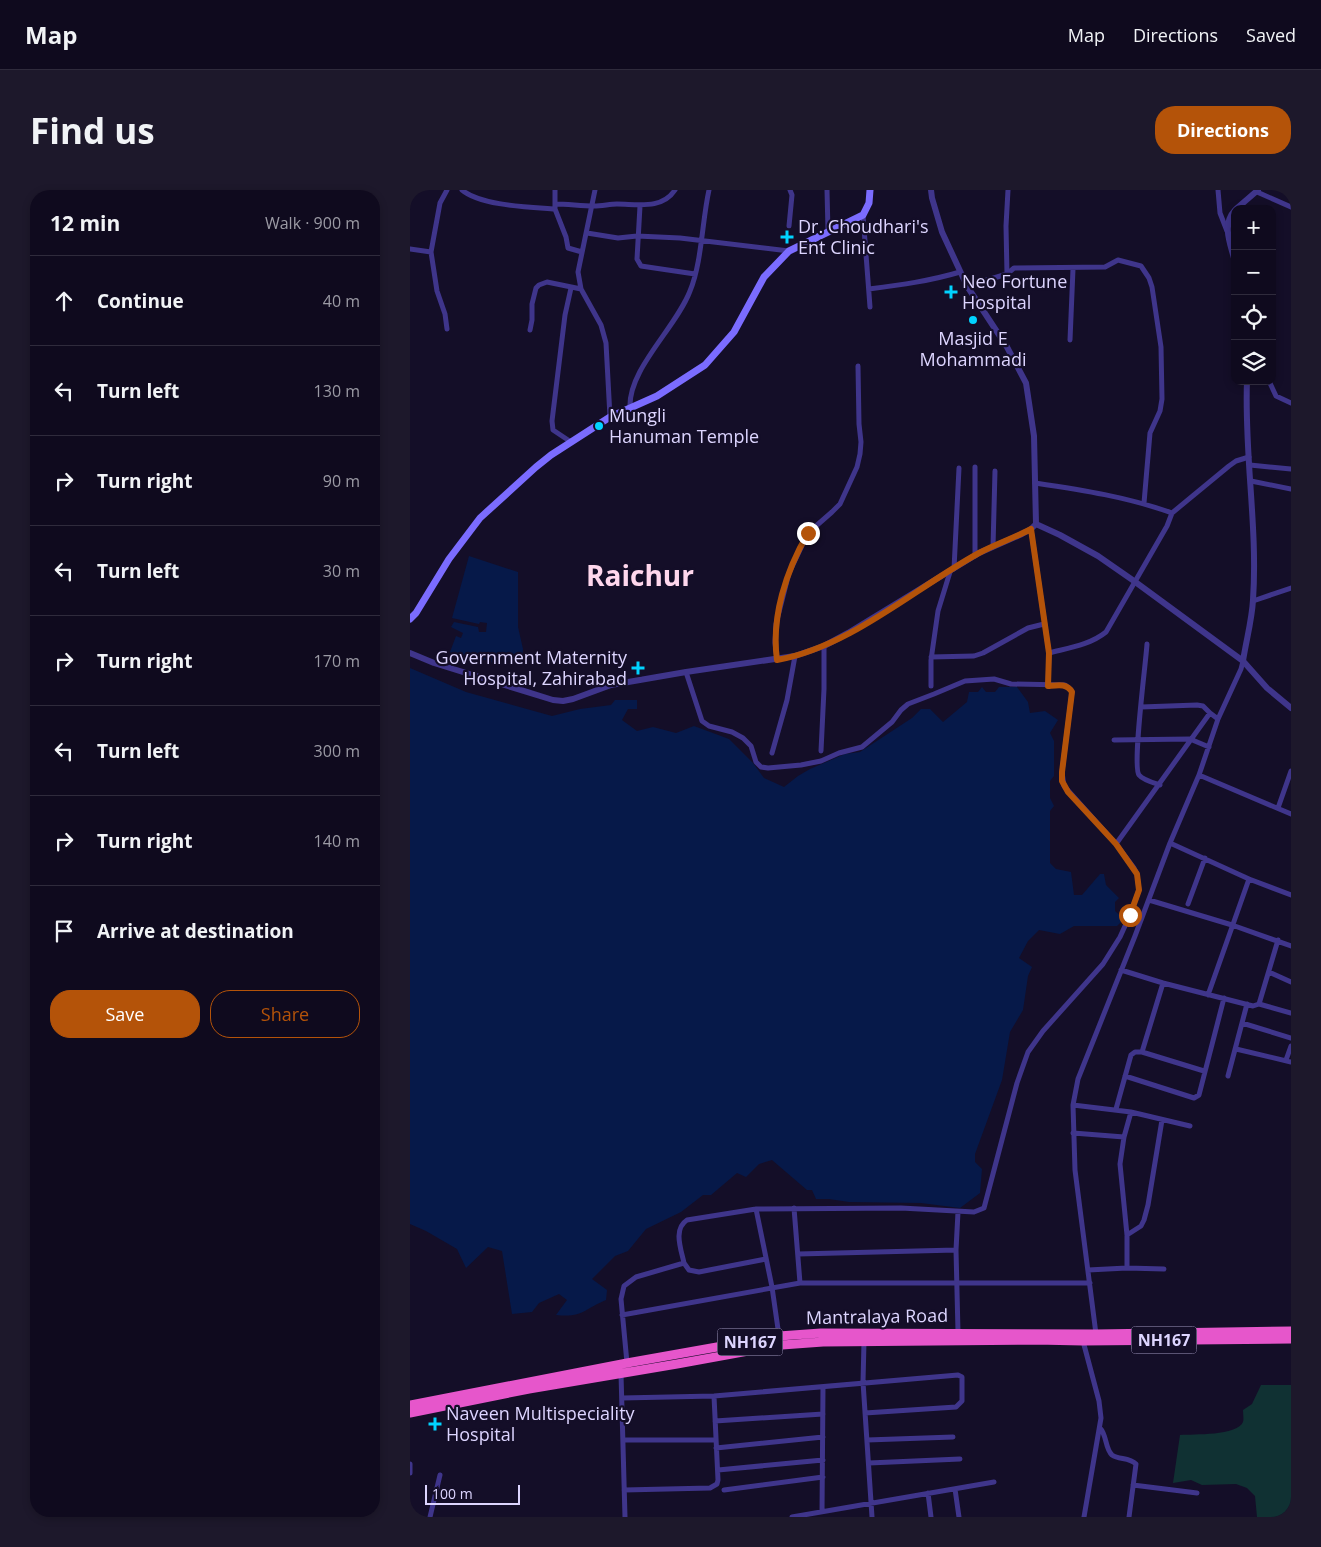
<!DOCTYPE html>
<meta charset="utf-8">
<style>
body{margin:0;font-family:"Open Sans",sans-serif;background:#1d182b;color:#f1f3f6}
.controls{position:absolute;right:15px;top:15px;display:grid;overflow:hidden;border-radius:10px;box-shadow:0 2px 8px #0003}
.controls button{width:45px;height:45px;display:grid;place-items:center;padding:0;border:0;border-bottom:1px solid #2f2b3c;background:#0f0a1e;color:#f1f3f6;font:25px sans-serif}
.scale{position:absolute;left:15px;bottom:12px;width:95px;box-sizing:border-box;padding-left:5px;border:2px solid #ddd5ff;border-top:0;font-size:14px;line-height:18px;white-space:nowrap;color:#ddd5ff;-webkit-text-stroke:4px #140e28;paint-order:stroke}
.stop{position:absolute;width:15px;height:15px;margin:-11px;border:4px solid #b45309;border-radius:50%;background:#fff}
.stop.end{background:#b45309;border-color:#fff;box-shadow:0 1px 5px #0008}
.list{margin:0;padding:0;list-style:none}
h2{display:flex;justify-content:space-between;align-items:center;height:65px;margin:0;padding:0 20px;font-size:21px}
h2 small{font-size:16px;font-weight:400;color:#9b9aa4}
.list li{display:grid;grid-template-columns:32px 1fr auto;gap:15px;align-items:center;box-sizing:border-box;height:90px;padding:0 20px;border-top:1px solid #2f2b3c}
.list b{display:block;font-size:19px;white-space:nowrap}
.list em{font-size:16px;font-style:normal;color:#9b9aa4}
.actions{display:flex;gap:10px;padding:15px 20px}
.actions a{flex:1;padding:11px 0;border:1px solid #b45309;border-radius:20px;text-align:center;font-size:18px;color:#b45309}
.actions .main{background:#b45309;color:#fff}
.icon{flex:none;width:28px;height:28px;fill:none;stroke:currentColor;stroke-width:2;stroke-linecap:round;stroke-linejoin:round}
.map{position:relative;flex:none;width:881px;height:1327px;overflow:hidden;border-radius:20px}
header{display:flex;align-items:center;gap:30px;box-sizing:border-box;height:70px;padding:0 25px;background:#0f0a1e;border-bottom:1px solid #2f2b3c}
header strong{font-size:24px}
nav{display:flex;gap:28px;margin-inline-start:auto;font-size:18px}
.intro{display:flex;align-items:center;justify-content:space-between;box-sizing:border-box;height:120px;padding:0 30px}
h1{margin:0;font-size:35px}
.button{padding:12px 22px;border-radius:20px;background:#b45309;color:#fff;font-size:18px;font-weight:700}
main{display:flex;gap:30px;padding:0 30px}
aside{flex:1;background:#0f0a1e;border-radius:20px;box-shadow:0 2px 8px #0003}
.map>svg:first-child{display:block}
.green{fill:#103133}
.water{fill:#061949}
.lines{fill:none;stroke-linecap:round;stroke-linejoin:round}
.minor{stroke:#3f358b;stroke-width:5}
.tertiary{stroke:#3f358b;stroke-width:6}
.secondary{stroke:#7b6cff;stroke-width:7}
.trunk{stroke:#e656cb;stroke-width:9}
.route{stroke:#b45309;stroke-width:6}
.poi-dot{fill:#01d3ff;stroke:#140e28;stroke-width:2}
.labels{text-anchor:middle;stroke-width:4.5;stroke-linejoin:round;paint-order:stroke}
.shield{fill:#140e28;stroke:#a199be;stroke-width:1}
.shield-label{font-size:16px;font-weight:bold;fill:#ddd5ff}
.poi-label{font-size:18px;fill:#ddd5ff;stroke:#140e28;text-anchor:start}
.street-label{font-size:18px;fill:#ddd5ff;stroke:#140e28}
.town-label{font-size:28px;font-weight:bold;fill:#ffd7ed;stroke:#140e28}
</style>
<header>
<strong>Map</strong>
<nav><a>Map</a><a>Directions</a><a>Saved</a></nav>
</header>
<div class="intro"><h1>Find us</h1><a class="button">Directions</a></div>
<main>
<aside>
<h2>12 min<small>Walk · 900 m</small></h2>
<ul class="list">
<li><svg class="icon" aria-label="ahead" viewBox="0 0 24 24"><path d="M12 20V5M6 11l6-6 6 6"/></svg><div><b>Continue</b></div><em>40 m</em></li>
<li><svg class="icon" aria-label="left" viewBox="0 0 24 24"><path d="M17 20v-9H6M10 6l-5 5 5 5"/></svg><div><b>Turn left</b></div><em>130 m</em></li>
<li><svg class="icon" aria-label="right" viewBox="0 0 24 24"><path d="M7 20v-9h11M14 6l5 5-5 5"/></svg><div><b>Turn right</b></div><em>90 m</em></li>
<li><svg class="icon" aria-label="left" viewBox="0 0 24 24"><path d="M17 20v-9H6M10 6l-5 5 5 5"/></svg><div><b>Turn left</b></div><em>30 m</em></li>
<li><svg class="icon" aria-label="right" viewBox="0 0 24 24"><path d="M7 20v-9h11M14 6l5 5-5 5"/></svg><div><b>Turn right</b></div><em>170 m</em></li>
<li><svg class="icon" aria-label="left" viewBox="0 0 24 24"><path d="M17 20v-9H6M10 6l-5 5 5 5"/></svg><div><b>Turn left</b></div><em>300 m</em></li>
<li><svg class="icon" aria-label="right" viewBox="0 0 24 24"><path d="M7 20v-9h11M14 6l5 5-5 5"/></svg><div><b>Turn right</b></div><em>140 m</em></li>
<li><svg class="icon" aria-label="arrive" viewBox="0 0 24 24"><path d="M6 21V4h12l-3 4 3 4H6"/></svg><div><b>Arrive at destination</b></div></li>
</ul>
<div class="actions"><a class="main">Save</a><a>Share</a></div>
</aside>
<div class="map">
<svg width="881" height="1327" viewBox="0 0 881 1327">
<rect width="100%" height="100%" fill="#140e28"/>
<path class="green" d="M851,1195h30v132h-34l-2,-21 -8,-8 -11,-4 -34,1 -11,-5 -18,3 7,-48c14,-1 57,1 63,-13 1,-3 0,-8 0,-12l9,-6z"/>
<path class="water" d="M59,366l49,16v55l5,22 -1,11 -24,-3 -5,6 -13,-5 -3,6 -27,-12 6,-16 5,2 2,-5 -12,-6 3,-5 24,5 1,5h7l1,-9 -7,-1 -1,2 -27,-6z
M0,478l56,24 86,24 28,-7 31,-4 4,-5h22v9h-9l-6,11 15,11 16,-4 23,6 18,-7 35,13 24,24 11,15 20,9 14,-11 12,-7 35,-15 15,-2 52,-34 9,-9h9l13,13 24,-20 2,-10h9l4,-5 4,5h9l4,-5h18l11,15 2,11 15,-2 13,9 -8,13 4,8v35l-4,5v17l4,8 -4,5v52l6,6 15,3 3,23h8l18,-21h4l2,11 13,13 -4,4v9l9,8 -7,7h-43l-14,8 -21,-4 -11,11 -9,17 13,9 -4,9 -5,34 -13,22 -8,48 -27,74v8l7,7 -2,24 -20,15 -39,-5 -72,-1 -20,-3h-13l-4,-9h-5l-35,-30 -13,4 -13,13 -9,-4 -26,22h-8l-22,17 -35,17 -18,22 -13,5 -23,23 15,11 -1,10c-22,9 -23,18 -50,15l11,-15 -8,-6 -20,9 -7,9 -20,2 -10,-63 -14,-4 -22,21 -9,-19 -31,-18 -16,-7z"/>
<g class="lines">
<path class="minor" d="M37,0l-7,13 -9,49 6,39 8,23 2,15
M52,0c19,16 68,17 93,19
M145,0v19l11,28 2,11 14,4
M185,0l-17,82 3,17 20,36 5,18 4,74
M417,0l1,41
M808,0l2,23 7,18
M847,2l34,15
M145,14c13,0 26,2 39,2 8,0 16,-2 23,-2 20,0 45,6 58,-14
M230,16l-3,53 4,7 54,8
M453,25l7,92
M379,36l3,-31 -2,-5
M177,43l31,5 19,-2 43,2 109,13
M0,59l21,3
M597,84l-1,-48 2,-36
M557,96l40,-12 7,-6 91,-1 13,-7 23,6 8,12 3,9 9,60 1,52 -2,12 -10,22 -6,70
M459,99c31,-4 61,-8 91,-17
M120,140l2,-10v-16l4,-16 3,-3 8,-3 34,7
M660,150l3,-71
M859,191l7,15 15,7
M220,218c-2,-39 46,-80 60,-117 12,-29 12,-70 19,-101
M161,252l-18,-12 -1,-9 13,-106 6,-27
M840,275l41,4
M841,291l40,8
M625,293c47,7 93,14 137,30
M621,339l18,124 -1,33
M583,357l2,-76
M565,366v-89
M544,379l5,-101
M843,411l38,-13
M737,454c-1,18 -15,122 -8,131 4,5 15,8 21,10
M639,463c19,-5 41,-8 57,-21l61,-106 5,-13 57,-47 7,-5 13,-4
M521,467l43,-1 9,-3 45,-25 16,-4
M367,470l-2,-17 1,-19 13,-51 19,-40 24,-21 8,-8 17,-37 3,-13 1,-12 -2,-18 -1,-58
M521,496v-26l7,-49 12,-39
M731,517l56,-2 6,1 7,7
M704,550l76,-1 19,8
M411,561l3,-62v-43
M362,563l15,-53 8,-44
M789,585l92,39
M868,618l13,-37
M760,653l79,36
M706,654l94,-131 8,6
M739,710l83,25 59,21
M778,714l17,-46
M711,780l42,13 90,23 6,-2 19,-64
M859,782l22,10
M798,805l41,-116 42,16
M849,814l32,9
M832,833l49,15
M826,859l55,13
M732,862l21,-69
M876,870l5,-14
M715,886l69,22 5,-3 25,-97
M818,886l19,-72
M663,915l58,7 59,14
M706,919l15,-54 4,-3h7l62,19
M663,943l51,4
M384,1018l6,75
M346,1019l16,78 7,49
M548,1022l-2,38 2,82
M717,1045l14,-9 3,-6 4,-15 14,-85
M388,1064l158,-4
M274,1073l5,7 10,2 67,-13
M717,1078v-33l-7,-71 4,-27 7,-25
M678,1080l39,-2 37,1
M212,1125l178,-32h290
M686,1144l-21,-164 -2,-65 5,-26 57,-143 35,-93 29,-68 19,-56 23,-50 2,-8
M673,1151l16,60 2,17 -17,99
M454,1152l-1,40 9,135
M217,1173l-6,-64 3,-13 12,-9 48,-14c-3,-14 -11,-34 3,-43l69,-11 145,-1 73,4 10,-4 33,-125 11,-31 15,-21 60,-67 17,-27 10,-22 9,-25 -2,-16 -3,-6 -18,-24 -52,-58 -2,-14 10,-80 -2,-3 -5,-4 -54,-1 -17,-5 -29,2 -31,13 -26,10 -7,6 -9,12 -30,25 -23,6 -18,8 -20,4 -33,3 -7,-1 -5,-5 -5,-16 -8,-8 -11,-6 -23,-6 -7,-5 -16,-49
M211,1184l4,143
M212,1208l92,-2 244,-21 4,2v24l-6,6 -91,6
M305,1231l108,-7
M690,1238c7,7 5,21 12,27 7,5 17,2 24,9l-7,53
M213,1250h92
M457,1250l86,-3
M306,1258l107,-11
M459,1273l91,-4
M0,1274v9
M308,1280l105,-10
M723,1295l64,8
M545,1299l4,28
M214,1300l86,-2 7,-4 1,-4 -4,-84
M314,1300l99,-13
M518,1303l3,24
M412,1322l1,-125
M20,1327l10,-42
M382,1327l202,-35"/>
<path class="tertiary" d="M521,0l1,8 10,34 25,54 40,61 19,36 8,53 2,88 24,11 38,21 36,25 109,80 24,27 24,20
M826,19l22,-19
M825,20c-14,15 -4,35 0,52
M0,463l24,10 119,37 10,1 10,-2 38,-14 75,-13 109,-16 29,-10 24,-13 131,-80 43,-19 9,-5 5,-5
M833,471c3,-20 9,-41 10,-61 5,-73 -9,-146 -6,-219"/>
<path class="secondary" d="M0,429l6,-6 33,-54 31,-41 56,-51 15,-12 59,-38 47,-21 48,-31 29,-33 30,-55 25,-26 74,-36 6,-12 1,-13"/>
<path class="trunk" d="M0,1215l217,-42 152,-27 42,-3 275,1 195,-3
M0,1223l119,-24 148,-25 105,-19 41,-3 213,-2 47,1 208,-2"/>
</g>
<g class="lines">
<path class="route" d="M398,343c-22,38 -37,84 -31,127 73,-13 138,-72 202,-107 17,-9 35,-15 52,-24l18,124 -1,33c10,-1 19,-3 24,6l-10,80v9l6,11 48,52 21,30 2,16 -9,25"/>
</g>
<g class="poi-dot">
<path d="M374.5 39.5h5v5h5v5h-5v5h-5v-5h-5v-5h5z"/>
<path d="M538.5 94.5h5v5h5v5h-5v5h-5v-5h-5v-5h5z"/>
<circle cx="563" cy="130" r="5"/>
<circle cx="189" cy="236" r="5"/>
<path d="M225.5 470.5h5v5h5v5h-5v5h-5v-5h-5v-5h5z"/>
<path d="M22.5 1226.5h5v5h5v5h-5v5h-5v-5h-5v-5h5z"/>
</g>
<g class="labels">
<g class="shield">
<rect x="721.5" y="1136.5" width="65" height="27" rx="4"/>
<rect x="307.5" y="1138.5" width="65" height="27" rx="4"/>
</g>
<g class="shield-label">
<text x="754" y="1156">NH167</text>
<text x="340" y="1158">NH167</text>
</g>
<g class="poi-label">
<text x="388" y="43">Dr. Choudhari's<tspan x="388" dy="21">Ent Clinic</tspan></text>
<text x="552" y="98">Neo Fortune<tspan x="552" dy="21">Hospital</tspan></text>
<text x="563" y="155" text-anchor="middle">Masjid E<tspan x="563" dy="21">Mohammadi</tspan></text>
<text x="199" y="232">Mungli<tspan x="199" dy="21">Hanuman Temple</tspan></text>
<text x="217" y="474" text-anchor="end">Government Maternity<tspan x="217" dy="21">Hospital, Zahirabad</tspan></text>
<text x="36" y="1230">Naveen Multispeciality<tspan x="36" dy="21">Hospital</tspan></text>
</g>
<g class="street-label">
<text transform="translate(467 1127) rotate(-1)" y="6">Mantralaya Road</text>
</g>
<g class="town-label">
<text x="230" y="396">Raichur</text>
</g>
</g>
</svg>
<div class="controls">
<button>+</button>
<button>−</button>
<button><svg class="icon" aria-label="locate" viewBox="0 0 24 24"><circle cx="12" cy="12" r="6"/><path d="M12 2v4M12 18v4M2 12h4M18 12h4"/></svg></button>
<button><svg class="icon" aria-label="layers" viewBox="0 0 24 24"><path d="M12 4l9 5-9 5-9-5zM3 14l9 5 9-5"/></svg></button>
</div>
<div class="scale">100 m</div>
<div class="stop" style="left:720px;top:725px"></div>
<div class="stop end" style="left:398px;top:343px"></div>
</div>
</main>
